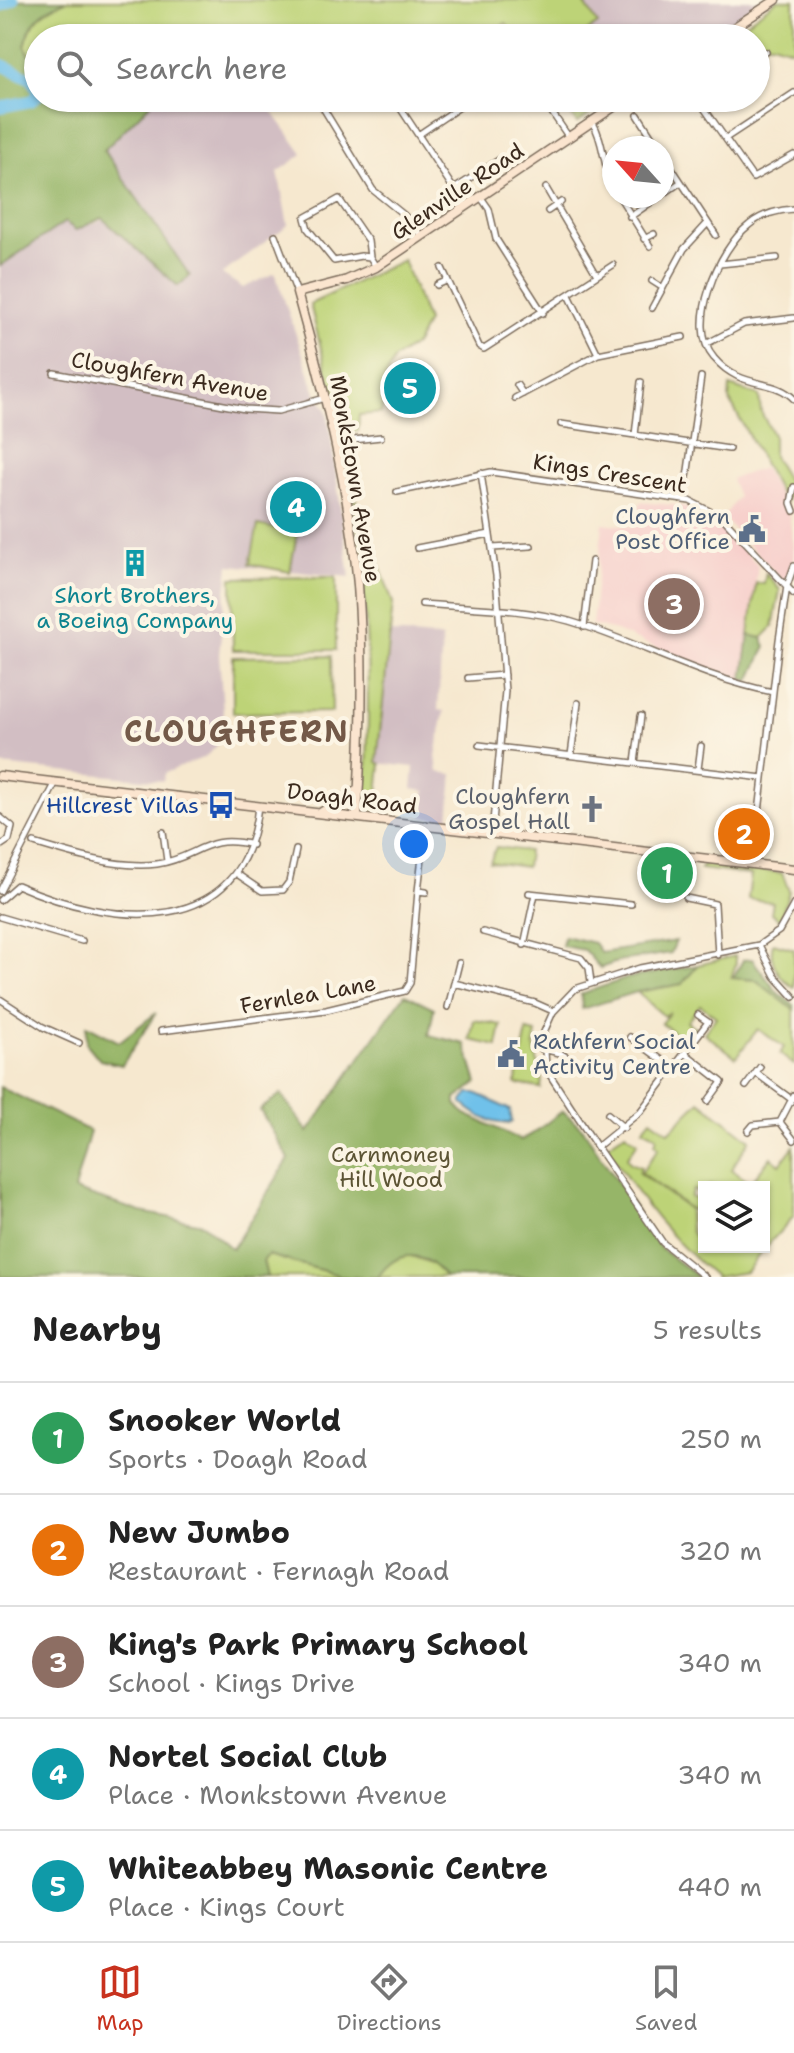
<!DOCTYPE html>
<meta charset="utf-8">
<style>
body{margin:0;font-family:"Shantell Sans",sans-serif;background:#f2f2f2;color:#222}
.controls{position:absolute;right:24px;bottom:24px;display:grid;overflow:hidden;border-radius:0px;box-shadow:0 2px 6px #0004}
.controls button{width:72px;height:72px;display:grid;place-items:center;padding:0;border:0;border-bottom:2px solid #e0e0e0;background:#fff;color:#222;font:40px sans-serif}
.compass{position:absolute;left:602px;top:136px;width:72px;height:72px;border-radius:50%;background:#fff;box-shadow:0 2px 6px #0004;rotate:297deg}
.you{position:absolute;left:414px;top:844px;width:28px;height:28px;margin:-20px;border:6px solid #fff;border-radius:50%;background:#1a73e8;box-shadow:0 0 0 12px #1a73e833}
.badge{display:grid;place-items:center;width:52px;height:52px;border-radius:50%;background:#c8321e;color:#fff;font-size:26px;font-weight:700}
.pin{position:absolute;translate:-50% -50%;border:4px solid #fff;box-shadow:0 2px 8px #0006}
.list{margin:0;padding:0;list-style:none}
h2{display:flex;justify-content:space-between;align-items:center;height:104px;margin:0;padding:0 32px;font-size:34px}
h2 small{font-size:26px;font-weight:400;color:#767676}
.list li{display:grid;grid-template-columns:52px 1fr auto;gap:24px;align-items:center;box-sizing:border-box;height:112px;padding:0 32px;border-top:2px solid #e0e0e0}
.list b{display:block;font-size:30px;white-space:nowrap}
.list p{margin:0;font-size:26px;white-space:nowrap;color:#767676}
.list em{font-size:26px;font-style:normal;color:#767676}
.icon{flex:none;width:44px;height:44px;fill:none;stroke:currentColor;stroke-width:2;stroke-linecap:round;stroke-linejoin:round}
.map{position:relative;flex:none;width:794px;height:1277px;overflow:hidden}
.search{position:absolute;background:#fff;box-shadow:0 2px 6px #0004;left:24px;right:24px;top:24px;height:88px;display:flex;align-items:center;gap:20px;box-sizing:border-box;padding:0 28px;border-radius:44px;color:#767676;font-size:30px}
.sheet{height:664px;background:#fff}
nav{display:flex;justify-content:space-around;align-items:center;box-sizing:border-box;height:112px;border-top:2px solid #e0e0e0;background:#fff;font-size:22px;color:#767676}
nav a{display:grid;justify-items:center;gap:4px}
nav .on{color:#c8321e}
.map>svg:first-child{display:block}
.built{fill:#f7d0cc}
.industrial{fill:#d2bec3}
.green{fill:#bdd377;stroke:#7c7e4a;stroke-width:2}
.forest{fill:#96b568;stroke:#687043;stroke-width:2}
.water{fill:#6fc1ea;stroke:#557684;stroke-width:2}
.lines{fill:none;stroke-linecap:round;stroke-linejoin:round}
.river{stroke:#6fc1ea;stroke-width:12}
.street-casing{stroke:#7c6c5c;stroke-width:8}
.secondary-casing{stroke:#7c6c5c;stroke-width:11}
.street{stroke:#fff;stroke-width:5}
.secondary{stroke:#fbe5cf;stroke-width:8}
.labels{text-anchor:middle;stroke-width:8;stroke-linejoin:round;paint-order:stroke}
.street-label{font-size:22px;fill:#3b2a1e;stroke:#fcf5e5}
.service-label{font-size:22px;fill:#4e5e75;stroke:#fcf5e5;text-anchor:end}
.culture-label{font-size:22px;fill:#0d838f;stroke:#fcf5e5}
.worship-label{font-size:22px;fill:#5b616d;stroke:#fcf5e5;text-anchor:end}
.transit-label{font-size:22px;fill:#164399;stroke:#fcf5e5;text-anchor:end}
.park-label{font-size:22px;fill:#5c5434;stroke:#fcf5e5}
.district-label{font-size:30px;font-weight:bold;letter-spacing:2px;fill:#735948;stroke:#fcf5e5}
</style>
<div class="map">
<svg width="794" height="1277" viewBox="0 0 794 1277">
<rect width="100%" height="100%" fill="#fcf5e5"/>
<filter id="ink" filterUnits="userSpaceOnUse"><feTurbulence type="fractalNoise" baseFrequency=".0125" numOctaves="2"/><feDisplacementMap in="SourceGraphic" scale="16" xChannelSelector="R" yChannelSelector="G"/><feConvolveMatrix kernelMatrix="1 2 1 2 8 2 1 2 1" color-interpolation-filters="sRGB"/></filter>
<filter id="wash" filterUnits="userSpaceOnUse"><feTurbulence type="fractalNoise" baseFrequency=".006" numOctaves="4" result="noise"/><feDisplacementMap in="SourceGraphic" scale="32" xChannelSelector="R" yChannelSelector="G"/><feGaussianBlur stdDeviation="1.8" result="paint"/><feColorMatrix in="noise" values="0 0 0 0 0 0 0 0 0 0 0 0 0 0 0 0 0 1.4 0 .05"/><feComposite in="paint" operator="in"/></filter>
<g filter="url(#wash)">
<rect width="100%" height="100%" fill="#f6e8cf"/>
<path class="built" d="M763,468l26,44 5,45 -9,26 -62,-65 15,-21 -7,-18z
M640,502l42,4 31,12 45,47 -15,114 -43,-13 -84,-35 -24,-6 11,-102 33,4z"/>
<path class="industrial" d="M582,0h182l-58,38h-129l21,-14z
M156,98h102l8,5 37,51 -25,18 10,53 -66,49 21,14 32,-15 41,120 11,17 23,167 -121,-12 -10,89 6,84 -20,19 -40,16 -2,8 -163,-16v-499l66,-45 10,9 30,-11 72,67 12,-10 -86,-126z
M391,633l51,5 -4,72 6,1 -8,45 2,16 15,2 -4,46 -27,-3 3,-26 -13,-2 2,-22 -37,-4 5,-69z"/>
<path class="green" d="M67,0h515l16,24 -21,14h-60l-11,-15 -22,15h-446v30l-13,-21c6,-28 17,-36 42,-47z
M777,0h17v50l-22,-7 -16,-1v-4h-13l-7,-8z
M559,98h43l4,5 -29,20z
M403,260l24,61 -11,23 -22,15 -9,20 4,4 -8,30 -22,2 -1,16 -16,2 -32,-129z
M730,386l29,10 2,16 12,23v21l19,32 -7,15 -56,-104z
M352,488l41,115 -16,159 4,2 -5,49 -10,-8c4,-107 3,-211 -14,-317z
M258,525l39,8 -7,39 -40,-8z
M766,573l14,17 -7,37 -11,11 -13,-3 7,-52 8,1z
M336,577v73h-103l-1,-72z
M331,656l1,56 -99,1v-56z
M496,847l32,4 -2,16 -36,-5z
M703,864l79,9 7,18 -8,26 -2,2 -8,-6 2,-11 -25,-3 3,-24 -51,-6z
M773,943l21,6v39c-15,-11 -26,-26 -21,-45z
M735,956l1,7 -5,15 25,2 38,30v55l-14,-11 4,-7 -26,-18 -22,28 -32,-24 12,-16 -16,-12 -13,17 10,7 -10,13 -26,-19 9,-11 -6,4 -27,-24 45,-8 16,-19z
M474,1020l27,5 -4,21 -27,-6z
M527,1031l9,2c-6,25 9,34 5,55l-25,-4z
M700,1101l50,39 -19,29 19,14 21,-26 9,7 14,-18v70l-30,33 -5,-2h5v-60l-54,-2 -12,7 -5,-2 -3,7 7,2 2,6 -7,5 -51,-37 18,-26 -4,-3 2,-8 -14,-7 8,-10 18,13z
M625,1133l13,9 -11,15 3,6 11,4 -2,6 50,36c2,17 -4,25 15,34v4h9l3,6 -1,-6h39l8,4 -16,21 -30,5c-46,-38 -76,-75 -107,-128l1,-6z
M268,1255l78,22h-79l-4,-17z
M408,1255l26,9 11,13h-67l11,-16z"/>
<path class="forest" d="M0,0h67c-25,11 -36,19 -42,46l13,22v30h118l-52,52 86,126 -12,10 -76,-68 -26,12 -11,-8 -65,44z
M749,635l13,3 4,8 -16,35 -7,-2z
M564,936l30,7 7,10 75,-12 -5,12 -51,8 -20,7 -16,-18 -22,-4z
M752,959l26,34 16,12v5l-38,-30 -23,-2 10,-18z
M698,965l-16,19 -45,8 -55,17 -1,-15 47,-16z
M405,994l29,14 -5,27 36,9 12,39 -21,16v5l9,10 56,26c17,-7 26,-19 42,-29l20,18 78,120 37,28h-253c-22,-27 -47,-29 -67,0h-32l-78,-22 -5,6 4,16h-267v-190l90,44 -16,59 67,22 62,12 29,25 57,-90 -29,-49 21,-16 27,38z
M156,1013l-34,52 -22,-5 -14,-17 1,-18 32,17z"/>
<path class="water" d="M469,1093h7l34,17 2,12c-17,5 -37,-8 -50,-19z"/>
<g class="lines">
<path class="river" d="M0,6l13,-6
M0,64l32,15 6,12
M0,107l31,-6 7,-6"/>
</g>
</g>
<g filter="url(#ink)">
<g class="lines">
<g class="street-casing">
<path id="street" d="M756,57l10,-5
M317,98l56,92 31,25 18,21
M542,98l26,38
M697,98l56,80 41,-23
M517,104l9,-6
M401,109l64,97
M638,115l21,33
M592,121c13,22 10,45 22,67
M418,135l52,-35
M726,138l68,-45
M662,153l54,82
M546,188l51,87
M454,189l46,-30
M662,195l19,-13
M480,196l9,13 7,30 47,74
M619,196l31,50
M794,209c-17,1 -32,5 -45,16 -30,23 -64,101 -35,133 28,33 59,19 80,41
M548,211l13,-9
M630,217l30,-21
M275,235l22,58
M644,239l10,-5
M370,257l-2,-16 -29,-42 -34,19 3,11 26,32 27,-5 9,1 6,10
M720,264l57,-6
M442,268l37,78 5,3 129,-84
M652,281l11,7
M437,285l9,-4
M569,295l29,59
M652,308l32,-59 22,-24
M706,344l38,-20 50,-6
M54,373l191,36 33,2 47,-13
M517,385l6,9
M515,398l83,-44 85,-17
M561,424l168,25
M635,435l6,-53
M335,442l46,-5
M481,473l15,103 9,115 -13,142
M794,487l-3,16 3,8
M397,492l94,-20 199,29 33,17 71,76
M684,499l17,-122
M417,548l73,-14
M492,548l39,-2
M422,604c48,4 100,4 147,17 70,21 132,57 204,71
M584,627l8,-66
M468,678l36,-3
M479,745l284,33
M571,755l7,-52
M635,763l6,-47
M698,769l3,-23
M0,817l12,10 -3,13 -9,6
M163,832l4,29
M34,843c36,11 84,26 123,21 41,-6 48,-31 95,-19
M753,864l26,-224 8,-54 7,-20
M237,874l25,17 21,-1 6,-8 7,-32
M0,891l56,-109
M426,892l-8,-1 8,-67
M529,893l102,11
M686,898l29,6 3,51
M0,900l17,-15c95,42 228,56 241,-79
M0,917l82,24
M483,932l98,26 8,10 2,14
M524,945l11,-51
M759,945l16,31 19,21
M454,983l81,20 18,8
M0,999l43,28 36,16
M448,1007l11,-44
M161,1031l165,-21 79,-19 5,-8 8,-92
M630,1037l43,31
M542,1049l18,4 19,12
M685,1053l37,29 -14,19
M756,1073l35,26
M746,1086l14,-19
M794,1095l-14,27 14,18
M608,1114l16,14
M748,1131l5,-6 27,-3
M597,1147l43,-35 68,-90 -10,-7
M705,1277l-42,-34 -66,-96 -51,-78 -2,-37 9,-20 22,-23 65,-21 119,-23 20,-14 15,-27"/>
</g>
<g class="secondary-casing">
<path id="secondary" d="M718,38l58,-38
M0,776l794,93
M322,812l36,-22
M357,817c5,-77 7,-154 1,-232 -9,-99 -34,-196 -61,-292l50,-13 29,-13 251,-169"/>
</g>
<use href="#street" class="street"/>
<use href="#secondary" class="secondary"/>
</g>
</g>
<defs>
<g id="civic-bare" transform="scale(2.16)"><path d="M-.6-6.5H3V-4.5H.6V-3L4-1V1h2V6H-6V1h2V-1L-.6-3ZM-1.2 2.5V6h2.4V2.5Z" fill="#5c6f8a" stroke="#fcf5e5" stroke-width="2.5" paint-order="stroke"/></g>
<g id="building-bare" transform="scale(2.16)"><path d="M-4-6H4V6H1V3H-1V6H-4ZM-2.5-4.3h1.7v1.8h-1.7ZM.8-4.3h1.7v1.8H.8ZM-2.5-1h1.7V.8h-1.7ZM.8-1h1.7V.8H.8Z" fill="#0f9aa8" stroke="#fcf5e5" stroke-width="2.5" paint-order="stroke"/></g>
<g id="bus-bare" transform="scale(2.16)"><path d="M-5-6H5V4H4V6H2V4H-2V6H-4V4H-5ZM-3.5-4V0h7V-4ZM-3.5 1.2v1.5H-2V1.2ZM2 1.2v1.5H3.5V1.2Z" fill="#1a4fb4" stroke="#fcf5e5" stroke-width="2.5" paint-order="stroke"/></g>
<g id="church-bare" transform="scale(2.16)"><path d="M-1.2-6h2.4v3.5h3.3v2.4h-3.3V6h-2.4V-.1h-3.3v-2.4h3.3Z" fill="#6b7280" stroke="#fcf5e5" stroke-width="2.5" paint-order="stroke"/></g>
</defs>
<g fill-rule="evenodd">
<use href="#civic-bare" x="752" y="529"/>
<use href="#building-bare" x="135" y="563"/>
<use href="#bus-bare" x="221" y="805"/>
<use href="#church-bare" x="592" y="809"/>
<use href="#civic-bare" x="511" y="1054"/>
</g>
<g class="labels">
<g class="street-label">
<text transform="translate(457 191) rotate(-34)" y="8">Glenville Road</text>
<text transform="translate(170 376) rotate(10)" y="8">Cloughfern Avenue</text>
<text transform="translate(610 473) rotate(9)" y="8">Kings Crescent</text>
<text transform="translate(356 479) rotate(80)" y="8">Monkstown Avenue</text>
<text transform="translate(352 798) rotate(7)" y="8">Doagh Road</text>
<text transform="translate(308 994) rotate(-10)" y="8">Fernlea Lane</text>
</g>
<g class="service-label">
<text x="730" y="524">Cloughfern<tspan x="730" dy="25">Post Office</tspan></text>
<text x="533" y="1049" text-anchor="start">Rathfern Social<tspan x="533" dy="25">Activity Centre</tspan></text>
</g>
<g class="culture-label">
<text x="135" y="603">Short Brothers,<tspan x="135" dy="25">a Boeing Company</tspan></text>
</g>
<g class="worship-label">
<text x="570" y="804">Cloughfern<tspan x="570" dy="25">Gospel Hall</tspan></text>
</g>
<g class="transit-label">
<text x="199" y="813">Hillcrest Villas</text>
</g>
<g class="park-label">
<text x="391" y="1162">Carnmoney<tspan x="391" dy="25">Hill Wood</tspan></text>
</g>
<g class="district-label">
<text x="237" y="742">CLOUGHFERN</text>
</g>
</g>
</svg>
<div class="controls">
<button><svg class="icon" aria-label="layers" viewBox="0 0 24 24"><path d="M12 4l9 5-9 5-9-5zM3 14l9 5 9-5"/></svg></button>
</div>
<svg class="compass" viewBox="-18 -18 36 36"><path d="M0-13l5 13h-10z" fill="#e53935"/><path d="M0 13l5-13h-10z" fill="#767676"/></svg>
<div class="you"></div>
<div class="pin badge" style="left:667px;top:873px;background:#2e9e5b">1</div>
<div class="pin badge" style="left:744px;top:834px;background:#e8710a">2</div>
<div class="pin badge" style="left:674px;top:604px;background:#8d6e63">3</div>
<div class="pin badge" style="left:296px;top:507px;background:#0f9aa8">4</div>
<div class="pin badge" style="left:410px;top:388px;background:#0f9aa8">5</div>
<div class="search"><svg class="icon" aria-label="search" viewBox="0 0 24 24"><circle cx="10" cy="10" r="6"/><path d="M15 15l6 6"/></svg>Search here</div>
</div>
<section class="sheet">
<h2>Nearby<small>5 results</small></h2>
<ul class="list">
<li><span class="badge" style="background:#2e9e5b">1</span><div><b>Snooker World</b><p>Sports · Doagh Road</p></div><em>250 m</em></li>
<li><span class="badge" style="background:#e8710a">2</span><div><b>New Jumbo</b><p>Restaurant · Fernagh Road</p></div><em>320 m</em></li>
<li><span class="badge" style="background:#8d6e63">3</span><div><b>King's Park Primary School</b><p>School · Kings Drive</p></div><em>340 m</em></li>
<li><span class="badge" style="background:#0f9aa8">4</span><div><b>Nortel Social Club</b><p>Place · Monkstown Avenue</p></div><em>340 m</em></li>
<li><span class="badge" style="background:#0f9aa8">5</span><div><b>Whiteabbey Masonic Centre</b><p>Place · Kings Court</p></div><em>440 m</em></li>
</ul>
</section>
<nav>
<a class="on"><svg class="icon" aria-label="map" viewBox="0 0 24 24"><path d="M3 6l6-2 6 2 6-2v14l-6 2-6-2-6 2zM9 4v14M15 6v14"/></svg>Map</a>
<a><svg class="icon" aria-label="directions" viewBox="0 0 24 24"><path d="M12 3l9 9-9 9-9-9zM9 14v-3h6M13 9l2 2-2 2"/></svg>Directions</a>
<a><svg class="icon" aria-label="saved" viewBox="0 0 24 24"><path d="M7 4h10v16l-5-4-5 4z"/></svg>Saved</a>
</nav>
